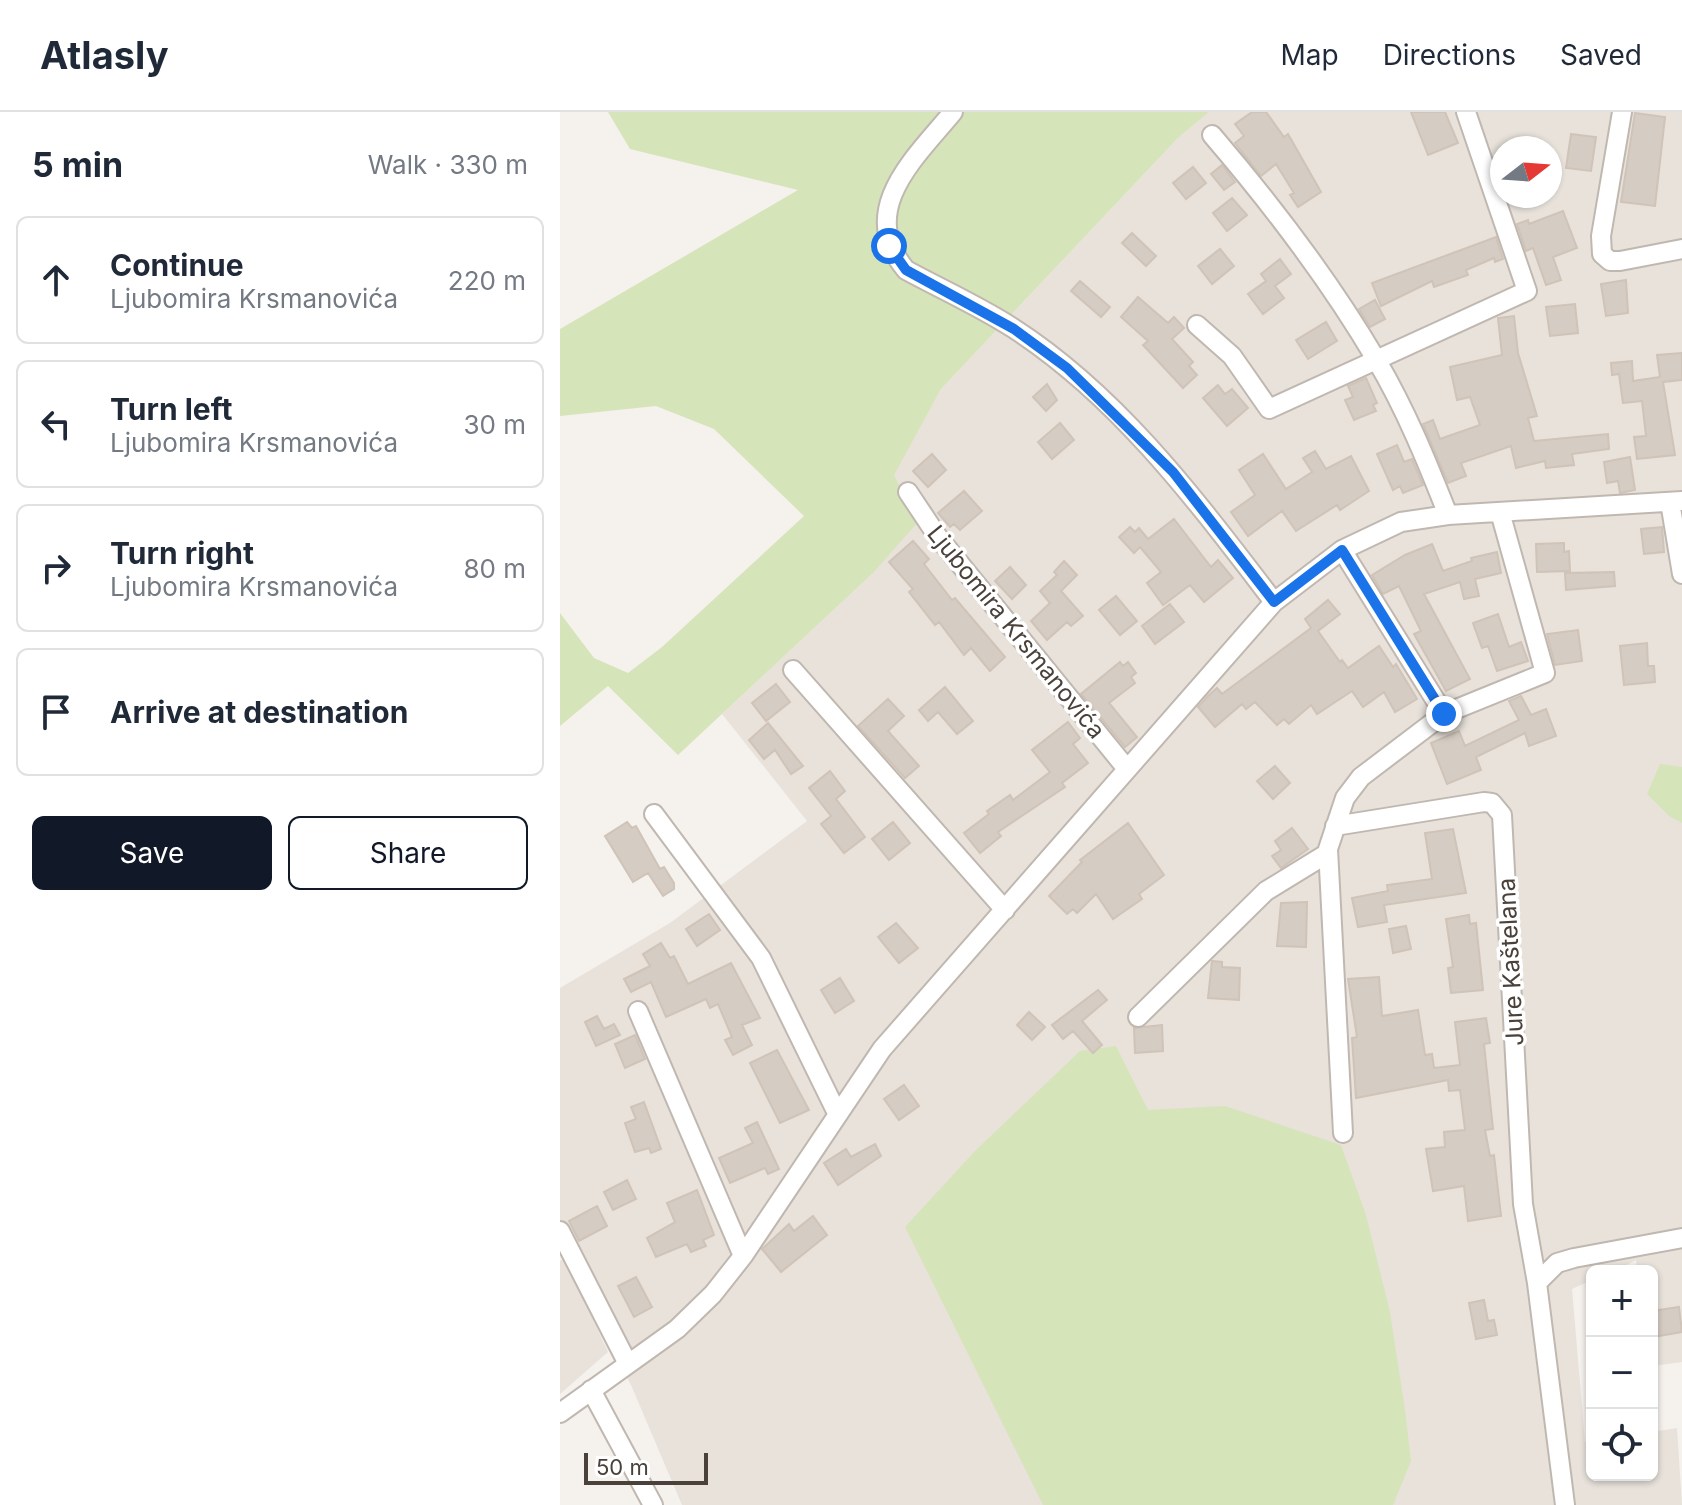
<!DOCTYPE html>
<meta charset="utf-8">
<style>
body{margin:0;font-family:Inter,sans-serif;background:#f6f6f7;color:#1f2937}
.controls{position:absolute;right:24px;bottom:24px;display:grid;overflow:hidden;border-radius:12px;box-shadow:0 2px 6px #0004}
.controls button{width:72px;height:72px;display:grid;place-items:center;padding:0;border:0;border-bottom:2px solid #e0e1e3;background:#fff;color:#1f2937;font:40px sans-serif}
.compass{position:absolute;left:930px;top:24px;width:72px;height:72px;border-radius:50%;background:#fff;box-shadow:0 2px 6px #0004;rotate:73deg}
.scale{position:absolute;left:24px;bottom:20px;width:124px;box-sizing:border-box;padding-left:8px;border:4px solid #49413a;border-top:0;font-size:22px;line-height:28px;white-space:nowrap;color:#49413a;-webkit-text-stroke:6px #fff;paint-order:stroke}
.stop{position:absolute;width:24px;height:24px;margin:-18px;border:6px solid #1a73e8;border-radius:50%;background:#fff}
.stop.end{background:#1a73e8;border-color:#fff;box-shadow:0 2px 8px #0008}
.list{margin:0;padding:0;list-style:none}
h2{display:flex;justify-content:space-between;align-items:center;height:104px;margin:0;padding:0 32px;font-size:34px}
h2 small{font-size:26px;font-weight:400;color:#747a83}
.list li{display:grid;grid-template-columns:52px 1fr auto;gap:24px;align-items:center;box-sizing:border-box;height:128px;margin:0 16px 16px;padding:0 16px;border:2px solid #e0e1e3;border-radius:12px}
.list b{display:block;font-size:30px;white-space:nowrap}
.list p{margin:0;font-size:26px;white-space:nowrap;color:#747a83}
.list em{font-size:26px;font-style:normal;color:#747a83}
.actions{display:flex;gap:16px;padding:24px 32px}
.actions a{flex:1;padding:18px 0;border:2px solid #111827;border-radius:12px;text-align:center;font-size:28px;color:#111827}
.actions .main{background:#111827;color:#fff}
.icon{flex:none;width:44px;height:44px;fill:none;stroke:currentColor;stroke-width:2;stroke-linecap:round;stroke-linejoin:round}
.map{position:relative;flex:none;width:1122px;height:1393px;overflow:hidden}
header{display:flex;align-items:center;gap:48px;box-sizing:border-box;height:112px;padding:0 40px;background:#fff;border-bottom:2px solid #e0e1e3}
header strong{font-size:38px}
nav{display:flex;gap:44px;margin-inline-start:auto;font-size:28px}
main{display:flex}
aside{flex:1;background:#fff}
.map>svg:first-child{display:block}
.residential{fill:#e8e2db;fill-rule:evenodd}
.green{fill:#d6e4ba}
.building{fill:#d5ccc3;stroke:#d0c3b7;stroke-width:2}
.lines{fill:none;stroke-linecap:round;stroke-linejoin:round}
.street-casing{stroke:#c0b8b0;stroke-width:22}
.street{stroke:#fff;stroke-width:18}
.route{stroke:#1a73e8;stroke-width:10}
.labels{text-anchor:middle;stroke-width:7;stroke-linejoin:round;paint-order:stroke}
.street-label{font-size:24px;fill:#49413a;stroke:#fff}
</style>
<header>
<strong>Atlasly</strong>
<nav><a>Map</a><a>Directions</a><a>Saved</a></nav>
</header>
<main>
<aside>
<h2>5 min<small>Walk · 330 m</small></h2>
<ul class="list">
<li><svg class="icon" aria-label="ahead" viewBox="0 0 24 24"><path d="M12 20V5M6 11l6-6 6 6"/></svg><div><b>Continue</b><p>Ljubomira Krsmanovića</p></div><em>220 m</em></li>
<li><svg class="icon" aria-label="left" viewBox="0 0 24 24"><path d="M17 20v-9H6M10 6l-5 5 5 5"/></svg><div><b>Turn left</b><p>Ljubomira Krsmanovića</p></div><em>30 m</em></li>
<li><svg class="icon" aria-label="right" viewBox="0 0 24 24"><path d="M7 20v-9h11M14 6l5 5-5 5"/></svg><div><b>Turn right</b><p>Ljubomira Krsmanovića</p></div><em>80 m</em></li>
<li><svg class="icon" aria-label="arrive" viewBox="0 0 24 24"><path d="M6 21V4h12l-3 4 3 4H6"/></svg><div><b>Arrive at destination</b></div></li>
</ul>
<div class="actions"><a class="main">Save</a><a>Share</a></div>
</aside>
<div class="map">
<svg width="1122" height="1393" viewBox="0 0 1122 1393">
<rect width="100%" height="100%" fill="#f5f1ed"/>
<path class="residential" d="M649,0h473v1250l-30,4v-95h-15l-1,-11 -21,11h-23v9l-20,9 13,153 7,-1v34h60v-43l25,-4 5,77h-1000l-51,-120 -56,-105 33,72 -48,42v-133l4,-3 -4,-7v-263l110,-65 137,-102 -85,-107 150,-140 21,-99 48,-86 237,-251zM942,36h48v48h-48z"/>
<path class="green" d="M48,0h601l-31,26 -237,251 -47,86 24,47 -46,52 -194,181 -70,-69 -48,40v-113l34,45 34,15 34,-26 142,-131 -90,-87 -58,-23 -96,10v-87l238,-139 -168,-41z
M1100,652l22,3v56l-13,-7 -22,-22z
M556,934l32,64 77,-4 116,39 25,70 24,97 15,98 6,51 -18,44h-350l-138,-278 70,-76 105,-100z"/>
<path class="building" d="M692,0h14l18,25 4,-3 33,58 -23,15 -8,-12 4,-2 -18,-29 -15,12 -26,-33 9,-7 -9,-12z
M851,0h34l13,31 -30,12z
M1075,1l30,4 -10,89 -34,-4z
M1011,22l25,3 -5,34 -25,-3z
M662,53l13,17 -11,8 -13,-16z
M633,55l13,16 -20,16 -13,-16z
M672,86l15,17 -20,16 -14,-18z
M1003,99l14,37 -24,9 8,23 -15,5 -13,-37 -7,3 -9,-27 11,-4 1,4z
M572,121l24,23 -10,10 -24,-23z
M936,125l7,22 -8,3 -1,-4 -28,12 2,5 -34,12 -2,-6 -51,25 -9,-23z
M660,137l14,17 -22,18 -14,-18z
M720,147l11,15 -16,12 9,12 -21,16 -15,-20 18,-13 -5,-7z
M1066,168l2,33 -22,3 -5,-32z
M520,169l30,26 -9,10 -30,-26z
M578,185l30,26 6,-6 10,11 -12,11 21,23 -4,4 8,9 -14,13 -40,-43 5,-4 -27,-24z
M815,188l10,19 -15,8 -11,-18z
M1015,192l3,29 -28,3 -4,-29z
M954,204l4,37 19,63 -9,2 6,23 74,-7 1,15 -37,5 2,11 -28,3 -1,-7 -29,7 -5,-22 -50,17 5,13 -18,7 -25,-59 10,-4 7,19 40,-14 -10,-28 -13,3 -7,-33 52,-12 -4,-37z
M766,210l11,19 -29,18 -12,-19z
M1122,241v27l-19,2 12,73 -38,4 -3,-22 12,-1 -4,-35 -19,2 -4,-29 -7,1 -1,-12 21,-2 1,20 27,-4 -3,-22z
M806,266l11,25 -4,2 3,6 -22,9 -9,-20 8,-3 -5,-11z
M487,272l10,16 -11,11 -13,-14z
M658,273l7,9 7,-5 16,19 -21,18 -24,-28z
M500,311l14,17 -22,19 -14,-17z
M837,333l7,17 8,-3 11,26 -20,8 -3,-7 -7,4 -16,-36z
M755,339l11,18 25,-13 18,35 -29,19 -3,-5 -41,26 -14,-20 -34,25 -17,-24 24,-17 -16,-25 24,-16 23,35 26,-17 -9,-14z
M372,342l14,16 -18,17 -15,-16z
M1070,345l5,33 -15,3 -2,-12 -11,2 -3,-21z
M404,379l18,20 -22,19 -6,-6 -4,3 -12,-14z
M614,407l37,48 7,-7 15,18 -29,24 -14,-17 -27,20 -16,-22 14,-11 -21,-25 -6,6 -15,-16 11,-10 5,5 4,-4 9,11z
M1102,415l2,25 -20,2 -3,-25z
M353,429l16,18 -5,5 28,36 3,-2 50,59 -15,14 -19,-23 -7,7 -25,-33 -4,3 -26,-33 4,-3 -24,-27z
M1004,431v9l5,-1 1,20 -33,1 -1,-28z
M872,432l11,27 29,-10 -1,-3 26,-6 4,21 -26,6 4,17 -15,3 -4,-17 -36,12 46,85 -24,12 -32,-57 7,-3 -22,-45 -16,8 -11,-19 33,-20z
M504,449l13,14 -16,16 22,25 -12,10 -4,-4 -20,18 -16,-19 19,-18 -10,-12 17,-16 -3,-3z
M450,455l16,18 -14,14 -17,-18z
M1054,460l1,14 -49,4 -1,-17z
M556,484l21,25 -17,14 -21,-25z
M768,488l12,14 -22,17 22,31 2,-2 6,8 31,-22 14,21 3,-3 21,35 -22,13 -11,-20 -21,15 -11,-16 -35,23 -6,-9 -22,19 -5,-5 -7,6 -22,-23 -9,7 -4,-5 -27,23 -17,-20 10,-11 9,-8 5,6 89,-66 -6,-9z
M610,492l14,18 -29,22 -13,-18z
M938,502l11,33 12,-5 7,19 -31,10 -9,-25 -6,2 -9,-25z
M1018,518l4,31 -27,4 -8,-31z
M1087,531l1,23h6l1,16 -31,3 -4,-39z
M560,550l3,4 5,-4 8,11 -5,4 4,6 -26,20 28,34 -12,10 -44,-53z
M216,572l14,18 -24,19 -14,-18z
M385,575l28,34 -16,13 -19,-22 -10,9 -9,-11z
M961,584l10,19 15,-6 10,27 -27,10 -4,-13 -49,24 5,13 -34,14 -16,-41 28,-12 6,15 54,-26 -10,-19z
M328,587l16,17 -16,15 31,35 -14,12 -47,-52z
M508,610l12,16 -7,6 15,19 -26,20 3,4 -67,45 3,4 -21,17 -16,-20 25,-19 -2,-3 23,-16 3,5 37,-28 -18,-22z
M208,611l35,43 -12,8 -16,-24 -11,9 -15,-19z
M715,654l15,17 -17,16 -16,-18z
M270,659l15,20 -9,8 29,38 -21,16 -23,-29 10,-8 -22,-28z
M67,710l5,6 4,-2 24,43 4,-2 10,16v6l-11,7 -15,-23 -15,9 -28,-46z
M333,710l17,21 -21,17 -17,-21z
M568,711l36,52 -25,19 3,5 -29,20 -17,-25 -19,19 -4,-4 -6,5 -18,-18 33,-34 -2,-2z
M732,716l16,21 -27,19 -9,-12 9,-6 -6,-9z
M893,717l13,64 -82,12 3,17 -29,5 -6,-29 36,-7 -1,-6 45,-6 -7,-46z
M747,790l-1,45 -29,-1 4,-43z
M149,802l11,16 -23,16 -11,-17z
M909,803l1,9 6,-1 7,67 -32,3 -3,-25 5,-1 -7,-48z
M336,811l22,25 -19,15 -21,-26z
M846,814l5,23 -18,4 -4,-24z
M101,831l9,15 4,-2 14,28 43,-21 29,55 -18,7 10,20 -19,10 -8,-15 7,-3 -14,-33 -8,4 -4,-9 -40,18 -15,-35 -20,10 -7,-13 26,-13 -7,-12z
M652,849l10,1v5l18,1 -1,32 -31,-2z
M819,865l3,39 36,-6 7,45 7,-1 2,14 26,-3 -5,-43 31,-4 4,25 -6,1 9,85 -8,1 5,26 4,-1 7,61 -33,5 -4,-35 -31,5 -7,-42 19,-2 -1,-15 21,-2 -5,-40 -11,1 -1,-11 -92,18 -4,-60 5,-1 -9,-58z
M280,866l14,23 -19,12 -14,-23z
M538,878l9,10 -25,21 20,24 -9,8 -20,-22 -10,8 -11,-14z
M469,900l16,15 -13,13 -15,-15z
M37,904l7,13 10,-5 6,11 -24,11 -11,-24z
M602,913l1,26 -28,2 -1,-25z
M75,923l10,24 -20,9 -10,-24z
M217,938l32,60 -29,13 -30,-60z
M344,973l15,21 -20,14 -15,-21z
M84,990l17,47 -10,4 -2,-5 -14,4 -10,-29 11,-4 -5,-12z
M197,1010l22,47 -11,5 -3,-6 -35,15 -11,-25 34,-15 -8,-15z
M315,1032l6,12 -43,29 -14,-22 22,-14 5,8z
M67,1068l9,19 -23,11 -9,-18z
M137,1078l17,45 -11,5 3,6 -15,6 -4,-8 -31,13 -9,-19 28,-16 -8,-19z
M37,1094l10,20 -28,15 -10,-20z
M253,1104l14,19 -46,37 -19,-23 27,-25 5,7z
M76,1165l16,30 -18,10 -16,-31z
M924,1188l4,21 6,-1 3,15 -21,4 -7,-36z
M1119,1195l3,25 -29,5 -1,-26z"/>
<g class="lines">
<g class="street-casing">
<path id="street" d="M393,0c-38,46 -97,98 -47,158 35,19 73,36 107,58 107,69 185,175 261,274
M1062,0l-21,124 1,18 8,7h10l62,-12
M652,23c60,70 118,146 165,226 29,49 50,101 71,154
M637,213l35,31 37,53 258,-118 -61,-179
M348,380l30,45 189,232
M1110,390l12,72
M782,438l102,164 -83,63 -16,21 -17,51 15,284
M233,558l212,240
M884,602l101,-41 -45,-161
M94,702l107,144 76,155
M775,714l149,-24 8,1 10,12 21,389 14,79 28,222
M78,899l105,245
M578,905l128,-126 62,-38
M0,1119l68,133
M977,1171l20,-20 17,-5 108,-20
M31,1278l62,115
M0,1301l117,-84 36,-35 30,-38 139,-207 392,-447 68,-52 59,-28 47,-7 234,-14"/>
</g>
<use href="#street" class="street"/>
</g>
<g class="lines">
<path class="route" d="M329,134l17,24 108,59 53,39 106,104 101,130 68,-52 102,164"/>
</g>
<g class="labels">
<g class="street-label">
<text transform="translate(456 520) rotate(51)" y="8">Ljubomira Krsmanovića</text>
<text transform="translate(951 850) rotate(-93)" y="8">Jure Kaštelana</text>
</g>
</g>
</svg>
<div class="controls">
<button>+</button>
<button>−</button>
<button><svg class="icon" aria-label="locate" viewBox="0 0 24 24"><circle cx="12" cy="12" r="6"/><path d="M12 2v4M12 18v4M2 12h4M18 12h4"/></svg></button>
</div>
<svg class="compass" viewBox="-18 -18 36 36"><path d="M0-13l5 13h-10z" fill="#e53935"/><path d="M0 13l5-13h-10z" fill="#747a83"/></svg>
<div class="scale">50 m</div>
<div class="stop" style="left:329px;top:134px"></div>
<div class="stop end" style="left:884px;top:602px"></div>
</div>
</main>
